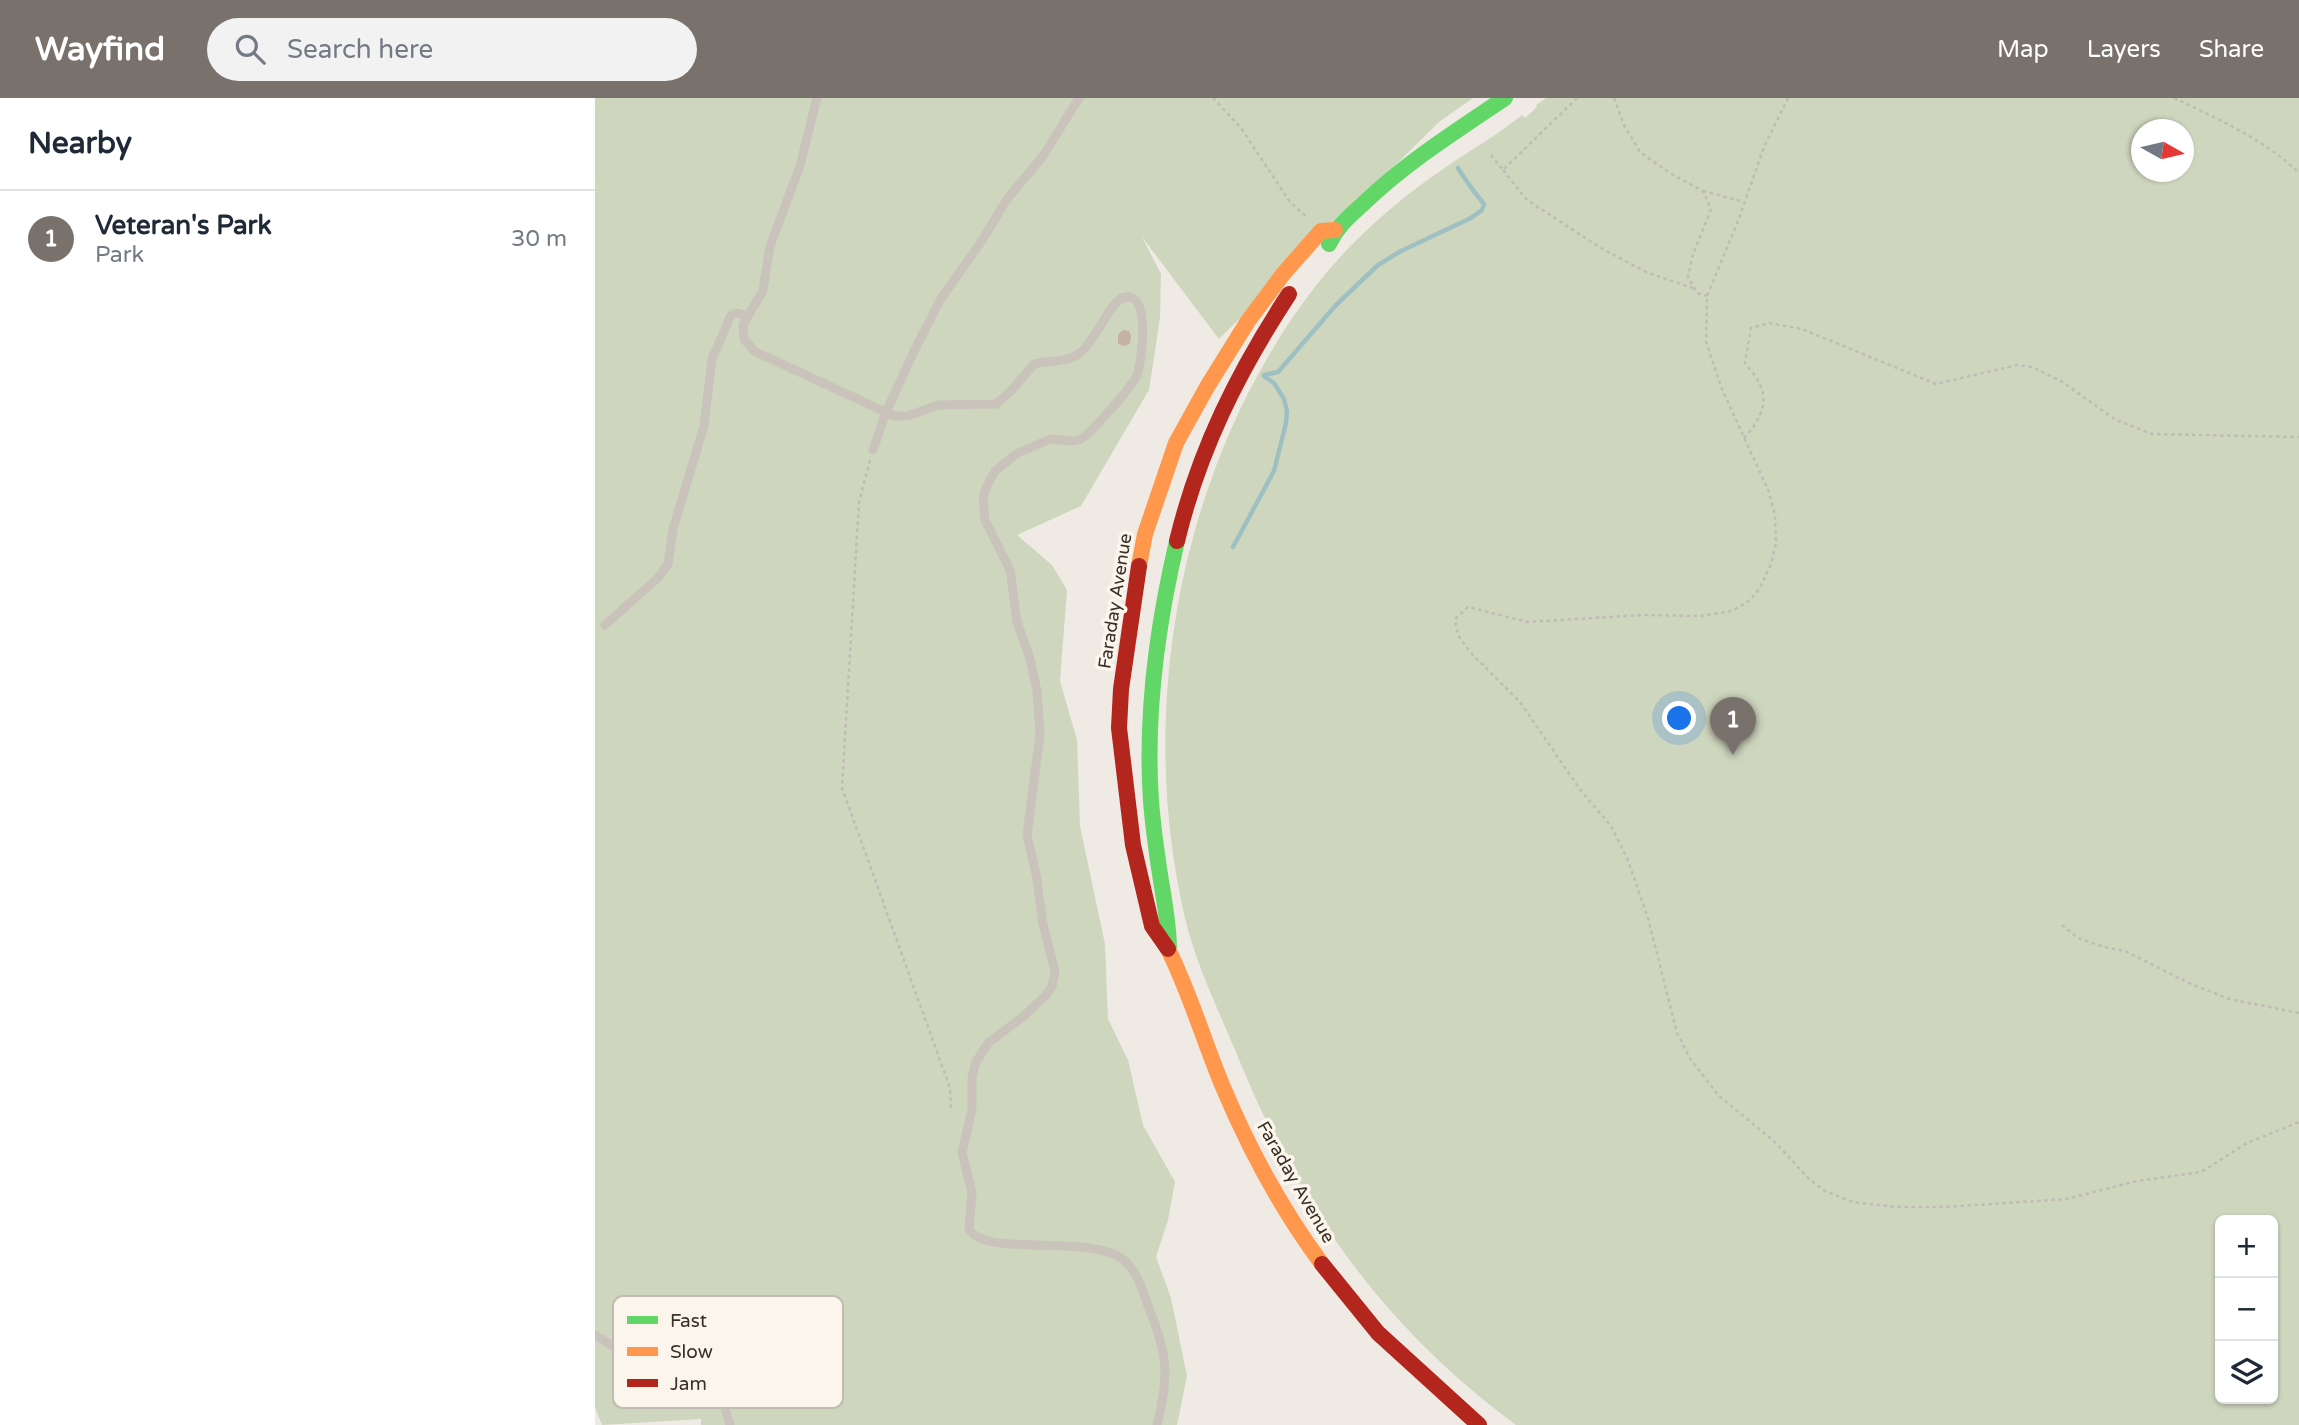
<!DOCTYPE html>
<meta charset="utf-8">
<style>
body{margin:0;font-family:"Varela Round",sans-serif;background:#f2f2f3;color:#1f2937}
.controls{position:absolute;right:21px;bottom:21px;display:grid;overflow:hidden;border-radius:10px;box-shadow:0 2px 5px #0004}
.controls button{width:63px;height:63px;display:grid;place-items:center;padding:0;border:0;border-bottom:2px solid #e0e1e3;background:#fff;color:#1f2937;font:35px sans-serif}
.compass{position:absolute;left:1536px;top:21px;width:63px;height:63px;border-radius:50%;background:#fff;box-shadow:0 2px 5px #0004;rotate:98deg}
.you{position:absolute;left:1085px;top:621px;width:24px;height:24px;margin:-18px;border:5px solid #fff;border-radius:50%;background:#1a73e8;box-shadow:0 0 0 10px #1a73e833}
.badge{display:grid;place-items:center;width:46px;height:46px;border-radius:50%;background:#79716b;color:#fff;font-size:23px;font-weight:700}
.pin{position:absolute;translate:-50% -58px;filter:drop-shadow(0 2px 4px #0008)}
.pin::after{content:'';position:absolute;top:37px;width:24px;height:21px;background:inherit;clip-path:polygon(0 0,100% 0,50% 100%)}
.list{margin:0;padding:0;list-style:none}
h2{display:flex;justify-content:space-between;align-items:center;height:91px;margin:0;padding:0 28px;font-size:30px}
h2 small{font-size:23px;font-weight:400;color:#747a83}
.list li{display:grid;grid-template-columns:46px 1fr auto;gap:21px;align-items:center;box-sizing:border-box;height:98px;padding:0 28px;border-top:2px solid #e0e1e3}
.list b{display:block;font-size:26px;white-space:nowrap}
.list p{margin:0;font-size:23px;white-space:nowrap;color:#747a83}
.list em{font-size:23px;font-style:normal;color:#747a83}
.icon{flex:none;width:38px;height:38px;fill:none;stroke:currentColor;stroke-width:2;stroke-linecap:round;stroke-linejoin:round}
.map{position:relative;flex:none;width:1704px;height:1327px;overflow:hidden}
header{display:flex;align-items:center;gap:42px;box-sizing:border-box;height:98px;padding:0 35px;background:#79716b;color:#fff}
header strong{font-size:33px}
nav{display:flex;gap:38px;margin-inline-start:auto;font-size:24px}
.search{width:490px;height:63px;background:#f2f2f3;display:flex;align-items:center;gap:18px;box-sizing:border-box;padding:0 24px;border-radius:38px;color:#747a83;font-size:26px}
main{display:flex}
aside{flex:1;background:#fff}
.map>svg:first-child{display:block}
.green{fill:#cfd6be;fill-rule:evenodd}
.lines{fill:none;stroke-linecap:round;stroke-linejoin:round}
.stream{stroke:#9fc0c2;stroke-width:4.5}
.building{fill:#c4b0a5}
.path{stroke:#c1bbb5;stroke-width:2.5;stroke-dasharray:3.5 3.5;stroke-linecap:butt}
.lane{stroke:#c9c3bc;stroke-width:9}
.fast{stroke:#63d668;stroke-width:16}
.slow{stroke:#ff974d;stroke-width:16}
.jam{stroke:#b3261e;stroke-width:16}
.labels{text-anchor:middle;stroke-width:7;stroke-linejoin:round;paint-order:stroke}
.street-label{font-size:18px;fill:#3a302a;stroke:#fbf5ec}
.key{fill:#fbf5ec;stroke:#c1bab2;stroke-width:2}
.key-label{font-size:19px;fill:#3a302a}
</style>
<header>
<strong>Wayfind</strong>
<div class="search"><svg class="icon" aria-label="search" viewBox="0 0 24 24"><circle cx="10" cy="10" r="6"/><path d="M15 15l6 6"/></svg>Search here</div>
<nav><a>Map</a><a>Layers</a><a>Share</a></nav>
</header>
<main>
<aside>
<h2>Nearby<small></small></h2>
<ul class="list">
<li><span class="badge">1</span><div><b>Veteran's Park</b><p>Park</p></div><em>30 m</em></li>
</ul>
</aside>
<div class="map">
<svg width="1704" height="1327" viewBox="0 0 1704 1327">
<rect width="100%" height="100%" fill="#efebe4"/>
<path class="green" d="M0,0h878l-34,24 -220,217 -77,-102 19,37 -1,44 -11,72 -68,116 -64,29 35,30 15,25 -7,91 17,59 3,86 25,118 3,75 20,41 15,65 32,57 -7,38 -12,37 15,41 16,78 -10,49h-476v-6l-99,6 -7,-17z
M951,0h753v1327h-783c-136,-101 -218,-219 -281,-375 -18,-43 -39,-86 -50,-132 -48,-205 -7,-439 115,-611 39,-56 90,-102 146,-140 25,-17 54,-34 76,-52l3,3 12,-11 -1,-2zM1546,32h42v42h-42zM1678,1122v179h-53v-179z"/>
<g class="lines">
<path class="stream" d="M669,277l14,-3 58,-67 42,-40 23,-14 70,-33 11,-8 2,-6c-9,-11 -18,-23 -26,-36
M638,449l41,-76 12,-48 1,-12 -3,-12 -10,-16 -10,-7"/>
</g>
<path class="building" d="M528,232l6,1 2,5 -1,7 -5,3 -7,-2v-9z"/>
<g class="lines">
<path class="path" d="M618,0l28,30 49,74 18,16
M1019,0l10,27 16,27 30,21 33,18 8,18 -18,45 -5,23 9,16 10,3
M1193,0l-24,49 -26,74 -31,75 -1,46 16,47 47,103 6,23 1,28 -5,21 -11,24 -11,13 -17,10 -32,5 -59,-1 -113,7 -60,-15 -13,12 3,16 12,17 50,50 61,89 30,35 16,32 21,60 29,115 14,27 28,36 56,46 34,37 16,12 28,11 43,5h50l120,-8 71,-18 64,-9 46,-29 52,-21
M1579,0c44,21 90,41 125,75
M896,57l12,15 74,-72
M908,72l24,30 74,48 47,25 45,15
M1108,93l41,11
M1149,340c12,-13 25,-33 17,-51 -3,-9 -11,-17 -16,-24l6,-35 18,-5 33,6 134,55 81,-19 15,2 29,14 55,39 36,14 147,3
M275,362l-11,42 -17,286 108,300 1,20
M1467,827l16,13 26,9 21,4 64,32 40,16 70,14"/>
<path class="lane" d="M222,0l-17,68 -30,80 -7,44 -20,35 1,14 10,12 140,65h14l30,-11 58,-1 15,-13 23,-27c16,-4 32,-1 46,-11 15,-12 30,-50 42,-55 30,-11 20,63 15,77 -5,12 -45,57 -56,64l-8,2 -23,-2 -34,15 -21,17 -9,17 -3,11 2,21 25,50 7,52 13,37 7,32 3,43 -13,101 9,39 7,50 12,47 -3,16 -7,9 -21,20 -36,27 -12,19 -4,16v31l-10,44 10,40 -3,36c17,30 128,2 158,34 12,12 17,33 23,48 18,45 19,67 7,114
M278,352l13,-38 31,-67 25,-48 41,-58 24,-40 36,-43 36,-58
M10,527l54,-48 9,-13 5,-35 31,-103 8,-67 18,-42c5,-6 10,-4 17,0
M0,1237c9,6 20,11 27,18 18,16 10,36 40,41 18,4 34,-12 53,-4l7,8 8,27"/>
<path class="fast" d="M734,146c8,-18 21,-28 35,-41 43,-41 92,-72 141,-105
M574,852c0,-24 -4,-45 -8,-69 -4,-26 -8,-53 -10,-80 -6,-88 6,-175 26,-260"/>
<path class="slow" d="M544,468l6,-32 31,-91 31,-56 41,-66 36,-48 37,-42 14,-1
M573,851c22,44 36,93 55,138 26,62 59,123 99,177"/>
<path class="jam" d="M582,443c22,-91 61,-169 112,-247
M544,468l-18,123 -2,39 14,117 19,81 16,23
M727,1166l56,69 101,92"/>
</g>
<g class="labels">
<g class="street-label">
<text transform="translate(520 503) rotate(-81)" y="6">Faraday Avenue</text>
<text transform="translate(701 1084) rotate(60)" y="6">Faraday Avenue</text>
</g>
</g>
<rect x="18" y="1198" width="230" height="112" rx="10" class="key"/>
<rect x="32" y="1218" width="31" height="8" fill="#63d668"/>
<rect x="32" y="1249" width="31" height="9" fill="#ff974d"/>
<rect x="32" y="1281" width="31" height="8" fill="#b3261e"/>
<g class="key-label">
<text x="75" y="1229">Fast</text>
<text x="75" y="1260">Slow</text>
<text x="75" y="1292">Jam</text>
</g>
</svg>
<div class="controls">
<button>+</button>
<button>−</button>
<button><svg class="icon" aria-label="layers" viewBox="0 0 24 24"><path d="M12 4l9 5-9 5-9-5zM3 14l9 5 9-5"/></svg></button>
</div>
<svg class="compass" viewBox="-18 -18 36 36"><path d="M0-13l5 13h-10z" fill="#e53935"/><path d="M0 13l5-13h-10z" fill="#747a83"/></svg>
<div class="you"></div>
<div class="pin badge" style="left:1138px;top:657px">1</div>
</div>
</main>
